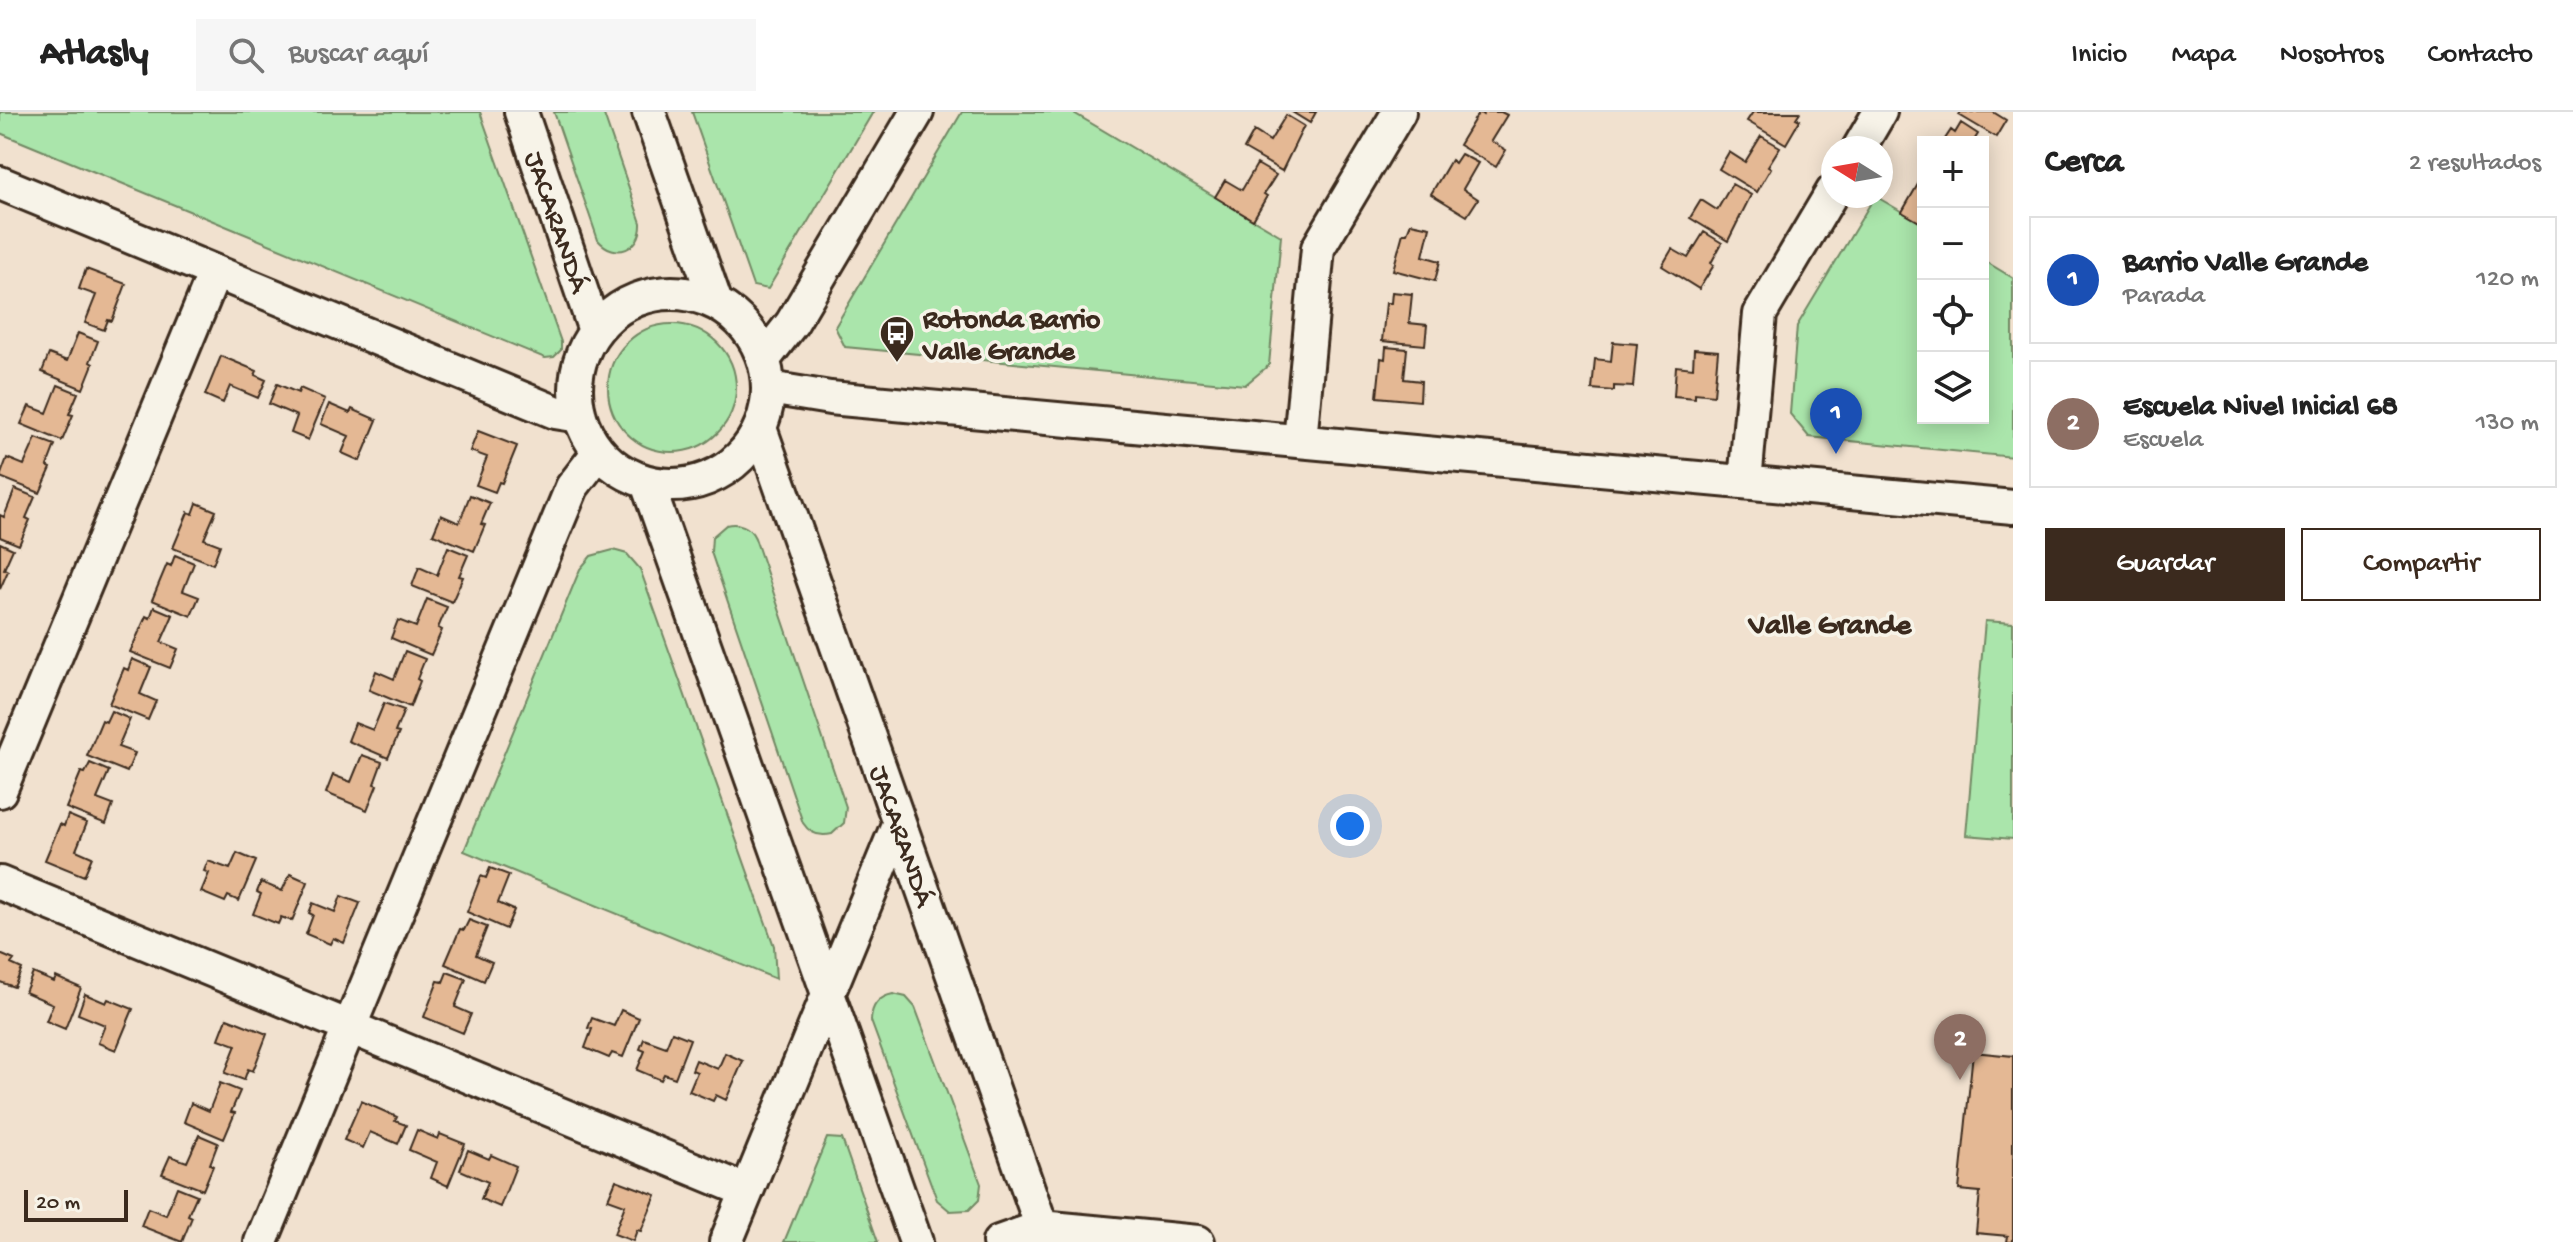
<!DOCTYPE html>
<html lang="es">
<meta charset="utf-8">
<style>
body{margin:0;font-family:"Gochi Hand",sans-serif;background:#f6f6f6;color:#222}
.controls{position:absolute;right:24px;top:24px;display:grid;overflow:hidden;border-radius:0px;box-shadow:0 4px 20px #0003}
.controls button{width:72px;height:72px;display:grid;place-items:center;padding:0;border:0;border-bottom:2px solid #e0e0e0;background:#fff;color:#222;font:40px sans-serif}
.compass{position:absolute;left:1821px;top:24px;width:72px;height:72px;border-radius:50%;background:#fff;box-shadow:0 4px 20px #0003;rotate:281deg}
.scale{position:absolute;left:24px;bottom:20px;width:104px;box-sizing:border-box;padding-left:8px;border:4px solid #3b2a1e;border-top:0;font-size:22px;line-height:28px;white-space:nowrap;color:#3b2a1e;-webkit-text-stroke:6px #f7f3e8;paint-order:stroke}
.you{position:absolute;left:1350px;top:714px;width:28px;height:28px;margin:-20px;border:6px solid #fff;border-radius:50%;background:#1a73e8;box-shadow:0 0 0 12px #1a73e833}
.badge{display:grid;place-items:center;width:52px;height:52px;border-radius:50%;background:#3b2a1e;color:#fff;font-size:26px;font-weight:700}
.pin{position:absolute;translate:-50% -66px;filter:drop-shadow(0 2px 4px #0008)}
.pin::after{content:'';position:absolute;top:42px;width:28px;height:24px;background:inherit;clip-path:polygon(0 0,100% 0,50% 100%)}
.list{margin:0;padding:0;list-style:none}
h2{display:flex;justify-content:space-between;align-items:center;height:104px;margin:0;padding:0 32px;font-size:34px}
h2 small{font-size:26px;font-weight:400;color:#767676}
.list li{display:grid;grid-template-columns:52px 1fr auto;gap:24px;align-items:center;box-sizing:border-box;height:128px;margin:0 16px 16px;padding:0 16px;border:2px solid #e0e0e0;border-radius:0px}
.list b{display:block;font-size:30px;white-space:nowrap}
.list p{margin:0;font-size:26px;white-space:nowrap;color:#767676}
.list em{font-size:26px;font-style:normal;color:#767676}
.actions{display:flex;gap:16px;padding:24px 32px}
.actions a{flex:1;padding:18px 0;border:2px solid #3b2a1e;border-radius:0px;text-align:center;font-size:28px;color:#3b2a1e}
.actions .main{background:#3b2a1e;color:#fff}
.icon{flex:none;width:44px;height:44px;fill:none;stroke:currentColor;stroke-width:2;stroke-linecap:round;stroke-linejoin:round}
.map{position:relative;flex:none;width:2013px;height:1130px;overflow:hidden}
header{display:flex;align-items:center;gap:48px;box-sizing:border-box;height:112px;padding:0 40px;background:#fff;border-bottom:2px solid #e0e0e0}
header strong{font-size:38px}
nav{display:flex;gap:44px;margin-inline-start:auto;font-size:28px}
.search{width:560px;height:72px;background:#f6f6f6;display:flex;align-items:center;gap:20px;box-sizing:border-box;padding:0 28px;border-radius:0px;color:#767676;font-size:30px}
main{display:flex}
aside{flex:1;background:#fff}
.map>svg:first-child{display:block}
.green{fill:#aae5ab;stroke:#728864;stroke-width:2}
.building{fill:#e4b894;stroke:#3b2a1e;stroke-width:2}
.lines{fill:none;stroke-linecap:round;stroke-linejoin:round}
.street-casing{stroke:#3b2a1e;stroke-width:38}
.street{stroke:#f7f3e8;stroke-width:32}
.labels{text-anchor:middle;stroke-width:7;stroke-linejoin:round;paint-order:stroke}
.street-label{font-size:28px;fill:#3b2a1e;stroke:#f7f3e8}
.poi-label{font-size:28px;font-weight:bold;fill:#3b2a1e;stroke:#f7f3e8;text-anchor:start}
.neighbourhood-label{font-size:30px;font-weight:bold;fill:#3b2a1e;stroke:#f7f3e8}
</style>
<header>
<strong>Atlasly</strong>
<div class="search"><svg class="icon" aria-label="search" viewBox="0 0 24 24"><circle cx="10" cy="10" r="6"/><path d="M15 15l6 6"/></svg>Buscar aquí</div>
<nav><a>Inicio</a><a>Mapa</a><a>Nosotros</a><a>Contacto</a></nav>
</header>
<main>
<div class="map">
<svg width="2013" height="1130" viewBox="0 0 2013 1130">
<rect width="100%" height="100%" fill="#f1e1cf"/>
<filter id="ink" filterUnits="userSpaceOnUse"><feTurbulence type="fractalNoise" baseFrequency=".0125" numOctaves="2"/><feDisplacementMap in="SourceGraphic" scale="16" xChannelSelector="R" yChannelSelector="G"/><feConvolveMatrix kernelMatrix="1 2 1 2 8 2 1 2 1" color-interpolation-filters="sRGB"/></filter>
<g filter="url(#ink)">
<path class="green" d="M0,0h480l81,230v8l-7,7 -9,1 -545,-225z
M554,0h49l38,111c1,27 -26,37 -43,17z
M692,0h181l-105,177 -15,-3z
M962,0h110l209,124 -12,129 -24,20 -400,-38 -10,-20z
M1875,84l48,28v194h60v-158l30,18v179l-204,-20 -19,-23 7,-88z
M608 276a64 64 0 1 1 128 0a64 64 0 1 1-128 0Z
M726,413c12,-3 24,1 29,13l91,269 -2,16 -12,11c-12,3 -22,0 -29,-11l-92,-271 1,-15z
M613,438l14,4 13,15 134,377 2,33 -312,-128 116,-282 11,-13z
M1985,509l28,2v216l-47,-4z
M893,882l13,3 9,10 66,177 -2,16 -10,10 -19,1 -13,-11 -66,-179c0,-15 7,-24 22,-27z
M827,1026l15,1 36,103h-94z"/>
<path class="building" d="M1292,0h24l-6,11z
M1479,0l4,3 2,-3h16l6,3 -16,26 15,9 -10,17 -37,-22z
M1753,0h47l-4,6 4,2 -14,24 -39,-23z
M1961,0h32l13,8 -10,17 -37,-22z
M1286,3l18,11 -22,45 -38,-22 10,-18 16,10z
M1961,11l17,11 -5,8h-30l8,-12 4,3z
M1761,24l19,11 -12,19 3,2 -14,24 -38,-23 10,-17 16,10z
M1461,42l17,9 -15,26 15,10 -11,17 -36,-22 20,-34 4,3z
M1257,52l19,11 -12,19 3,2 -14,24 -38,-23 10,-17 17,10z
M1921,67l2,1v44l-21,-12z
M1732,72l19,11 -23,46 -38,-23 11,-18 16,10z
M1411,111l19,4 -7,29 17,5 -5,20 -42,-11 10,-37h4z
M1704,120l18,11 -11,20 3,2 -15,24 -37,-23 10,-17 16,9z
M86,157l40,15 -14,37 -4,-1 -4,10 -19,-7 11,-28 -17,-6z
M1392,180l20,2 -3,29 18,2 -2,20 -43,-4 4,-38h5z
M78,221l20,8 -8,21 3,2 -10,25 -41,-17 7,-18 18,7z
M1613,230l24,2 -4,43 -19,-1v5l-22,-2 3,-30 16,2z
M1386,235l21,2 -3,30 17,2 -1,20 -43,-4 4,-39 4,1z
M1694,237l24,2 -4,44 -19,-2v5l-21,-2 2,-30 17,2z
M221,244l36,15 -2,4 11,5 -8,18 -28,-12 -7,17 -18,-8z
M277,272l21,9 2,-5 25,11 -17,41 -17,-7 6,-17 -28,-12z
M58,273l20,8 -9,21 4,1 -11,26 -41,-17 8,-18 18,7z
M329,292l21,9 2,-4 25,11 -17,41 -18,-8 7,-17 -28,-12z
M478,319l39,15 -15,37 -3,-1 -4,10 -19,-7 11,-28 -17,-6z
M36,326l19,7 -8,21 4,2 -11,25 -40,-16 7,-19 17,7z
M15,377l20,8 -9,21 4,2 -11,25 -19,-8v-22l4,2z
M470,383l20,8 -9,21 4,1 -11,26 -41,-17 8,-19 18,8z
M197,391l19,8 -12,28 16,6 -7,19 -40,-16 15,-36 5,2z
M0,431l13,6 -9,20 4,2 -8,18z
M448,435l20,8 -9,21 4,1 -11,25 -40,-16 7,-19 18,8z
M175,443l19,8 -11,28 16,6 -8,19 -39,-16 15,-36 4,2z
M427,487l20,8 -9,21 4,2 -11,25 -40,-17 7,-18 18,7z
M154,495l19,8 -12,27 17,7 -8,19 -40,-16 16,-36 4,2z
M405,539l20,8 -8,20 3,2 -10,26 -41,-17 7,-19 18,8z
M132,547l19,8 -11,27 16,7 -8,19 -39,-16 15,-36 4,2z
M384,591l20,7 -9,22 4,1 -11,25 -40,-17 7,-18 18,7z
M111,599l19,8 -12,28 17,6 -8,19 -40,-16 15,-36 4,2z
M362,643l20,7 -8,22 3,1 -10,25 -41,-17 7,-18 18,7z
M90,651l19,8 -12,28 16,6 -7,19 -40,-16 15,-36 4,1z
M68,703l19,8 -11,27 16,7 -8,19 -39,-16 15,-36 4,2z
M237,741l19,8 -17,40 -11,-5 -3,6 -24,-10 8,-19 -5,-2 4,-10 22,8z
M490,756l19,7 -11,28 16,7 -8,19 -39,-17 14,-36 5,2z
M290,762l18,8 -16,39 -11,-4 -3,7 -25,-10 8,-20 -4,-2 4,-10 21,9z
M341,784l19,7 -16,40 -11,-5 -3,6 -24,-10 7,-19 -4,-2 4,-10 22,9z
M469,808l18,7 -11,28 16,7 -8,19 -39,-17 15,-35 4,1z
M0,842l14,6 -3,4 11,5 -8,18 -14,-5z
M447,860l19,7 -11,28 16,7 -8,19 -39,-16 14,-36 5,1z
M33,861l21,9 2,-5 25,11 -16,41 -19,-8 7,-17 -28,-12z
M85,882l21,9 2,-4 25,10 -17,41 -18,-7 7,-18 -27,-11z
M621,898l18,8 -16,39 -11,-4 -3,5 -24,-10 7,-19 -4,-1 4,-10 22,8z
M227,906l40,16 -14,37 -5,-2 -4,11 -19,-7 11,-28 -17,-6z
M672,920l18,7 -15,39 -11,-4 -3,6 -24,-10 8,-19 -5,-2 4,-10 22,8z
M1973,940l40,4v186h-6l1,-6 -32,-3 4,-41 -21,-2z
M725,941l18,8 -17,39 -10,-5 -3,6 -24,-10 8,-19 -5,-2 4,-10 22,9z
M220,971l20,8 -9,21 4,1 -11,26 -40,-17 7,-19 18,8z
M361,989l36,16 -2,4 11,4 -8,19 -28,-12 -7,16 -19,-8z
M417,1018l21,9 2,-5 25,10 -17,42 -17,-8 6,-16 -28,-12z
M199,1023l19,8 -8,21 3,2 -10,24 -41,-16 8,-18 17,6z
M468,1038l21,9 2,-4 25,11 -16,41 -19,-8 7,-17 -28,-12z
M616,1068l40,15 -15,36 -4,-1 -4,11 -19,-7 11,-29 -17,-6z
M177,1075l20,8 -9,20 4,2 -10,25 -41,-16 7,-18 18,7z"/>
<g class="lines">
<g class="street-casing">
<path id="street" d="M521,0l74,219
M649,0l67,191
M1859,36l21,-36
M0,71l555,229 25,4
M576 277a96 96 0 1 1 192 0a96 96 0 1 1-192 0Z
M764,247l28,-36 125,-211
M769,276l61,10 1183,109
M760,316l287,814
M1300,329l18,-193 81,-136
M1745,370l15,-168 73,-123
M647,371l269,759
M0,679l215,-519
M0,771l747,308
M261,1130l311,-755 27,-35
M726,1130l173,-420
M999,1130l42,-15 157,15"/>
</g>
<use href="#street" class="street"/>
</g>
</g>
<defs>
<g id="bus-pin" transform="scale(1.8)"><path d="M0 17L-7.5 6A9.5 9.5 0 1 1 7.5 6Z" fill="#3b2a1e" stroke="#f7f3e8"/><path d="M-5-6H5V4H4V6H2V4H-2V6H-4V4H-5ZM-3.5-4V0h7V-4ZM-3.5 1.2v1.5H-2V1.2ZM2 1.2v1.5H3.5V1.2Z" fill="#fff"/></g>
</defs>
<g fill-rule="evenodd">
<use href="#bus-pin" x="897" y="221"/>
</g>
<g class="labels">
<g class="street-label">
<text transform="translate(559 109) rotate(71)" y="10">JACARANDÁ</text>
<text transform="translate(904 723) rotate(71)" y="10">JACARANDÁ</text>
</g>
<g class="poi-label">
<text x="923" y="215">Rotonda Barrio<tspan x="923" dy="32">Valle Grande</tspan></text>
</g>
<g class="neighbourhood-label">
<text x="1830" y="521">Valle Grande</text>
</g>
</g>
</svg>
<div class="controls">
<button>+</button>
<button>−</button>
<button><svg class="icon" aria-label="locate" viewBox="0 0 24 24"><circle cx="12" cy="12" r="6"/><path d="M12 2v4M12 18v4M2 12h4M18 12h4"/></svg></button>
<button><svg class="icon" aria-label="layers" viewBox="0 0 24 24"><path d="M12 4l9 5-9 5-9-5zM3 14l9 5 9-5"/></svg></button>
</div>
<svg class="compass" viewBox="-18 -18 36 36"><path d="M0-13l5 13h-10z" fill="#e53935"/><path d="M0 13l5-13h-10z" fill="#767676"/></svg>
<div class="scale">20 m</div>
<div class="you"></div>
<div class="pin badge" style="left:1836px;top:342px;background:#1a4fb4">1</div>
<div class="pin badge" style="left:1960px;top:968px;background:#8d6e63">2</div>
</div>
<aside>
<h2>Cerca<small>2 resultados</small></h2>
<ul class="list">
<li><span class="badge" style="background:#1a4fb4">1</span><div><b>Barrio Valle Grande</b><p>Parada</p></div><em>120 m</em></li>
<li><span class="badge" style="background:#8d6e63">2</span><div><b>Escuela Nivel Inicial 68</b><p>Escuela</p></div><em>130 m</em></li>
</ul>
<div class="actions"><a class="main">Guardar</a><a>Compartir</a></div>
</aside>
</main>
